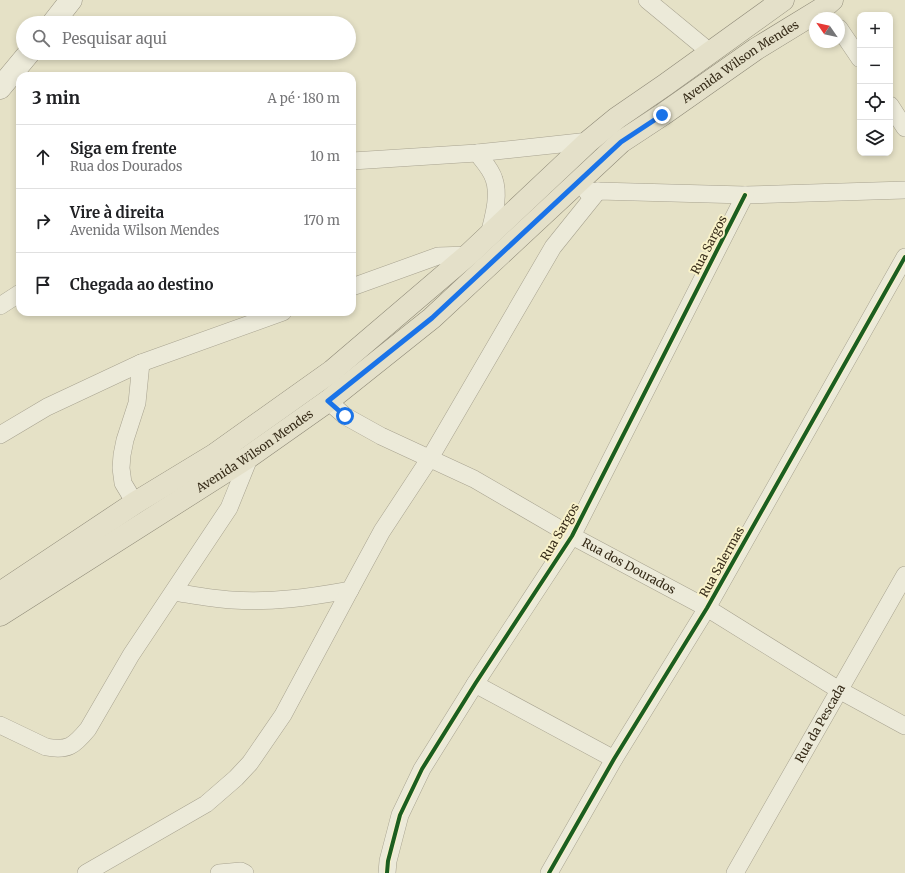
<!DOCTYPE html>
<html lang="pt">
<meta charset="utf-8">
<style>
body{margin:0;font-family:Merriweather,serif;background:#f2f2f2;color:#202124}
.controls{position:absolute;right:12px;top:12px;display:grid;overflow:hidden;border-radius:8px;box-shadow:0 2px 6px #0003}
.controls button{width:36px;height:36px;display:grid;place-items:center;padding:0;border:0;border-bottom:1px solid #e0e0e0;background:#fff;color:#202124;font:20px sans-serif}
.compass{position:absolute;left:809px;top:12px;width:36px;height:36px;border-radius:50%;background:#fff;box-shadow:0 2px 6px #0003;rotate:304deg}
.stop{position:absolute;width:12px;height:12px;margin:-9px;border:3px solid #1a73e8;border-radius:50%;background:#fff}
.stop.end{background:#1a73e8;border-color:#fff;box-shadow:0 1px 4px #0008}
.list{margin:0;padding:0;list-style:none}
h2{display:flex;justify-content:space-between;align-items:center;height:52px;margin:0;padding:0 16px;font-size:17px}
h2 small{font-size:13px;font-weight:400;color:#757577}
.list li{display:grid;grid-template-columns:26px 1fr auto;gap:12px;align-items:center;box-sizing:border-box;height:64px;padding:0 16px;border-top:1px solid #e0e0e0}
.list b{display:block;font-size:15px;white-space:nowrap}
.list p{margin:0;font-size:13px;white-space:nowrap;color:#757577}
.list em{font-size:13px;font-style:normal;color:#757577}
.icon{flex:none;width:22px;height:22px;fill:none;stroke:currentColor;stroke-width:2;stroke-linecap:round;stroke-linejoin:round}
.map{position:relative;flex:none;width:905px;height:873px;overflow:hidden}
.search{position:absolute;background:#fff;box-shadow:0 2px 6px #0003;left:16px;top:16px;width:340px;height:44px;display:flex;align-items:center;gap:10px;box-sizing:border-box;padding:0 14px;border-radius:22px;color:#757577;font-size:15px}
.panel{position:absolute;background:#fff;box-shadow:0 2px 6px #0003;left:16px;top:72px;width:340px;height:244px;border-radius:12px}
.map>svg:first-child{display:block}
.lines{fill:none;stroke-linecap:round;stroke-linejoin:round}
.street-casing{stroke:#a8a390;stroke-width:18}
.secondary-casing{stroke:#999380;stroke-width:23}
.primary-casing{stroke:#8e8977;stroke-width:23}
.street{stroke:#ecead9;stroke-width:17}
.secondary{stroke:#ecead9;stroke-width:22}
.primary{stroke:#e4e0c9;stroke-width:22}
.cycleway-casing{stroke:#f9f2c9;stroke-width:6}
.cycleway{stroke:#1b5e20;stroke-width:4}
.route{stroke:#1a73e8;stroke-width:5}
.labels{text-anchor:middle;stroke-width:4;stroke-linejoin:round;paint-order:stroke}
.street-label{font-size:12px;fill:#372c19;stroke:#f9f2c9}
</style>
<div class="map">
<svg width="905" height="873" viewBox="0 0 905 873">
<rect width="100%" height="100%" fill="#e5e1c6"/>
<g class="lines">
<g class="street-casing">
<g id="street">
<path d="M647,0l63,52"/>
<path d="M839,28l21,31"/>
<path d="M890,105l15,23"/>
<path d="M477,153c6,8 14,16 17,26 6,17 -1,39 -5,56"/>
<path d="M352,161l125,-8 112,-12"/>
<path d="M587,192l11,-1 147,4 160,-5"/>
<path d="M352,287l86,-31 30,-1"/>
<path d="M0,306l20,-13"/>
<path d="M141,363l142,-51"/>
<path id="s1" d="M328,401l17,15 36,20 93,43 98,57 135,72 132,82 66,36"/>
<path d="M0,435l47,-28 94,-44 -4,40 -12,37 -3,15 -1,13 2,15 12,20"/>
<path d="M174,592c19,3 39,7 58,8 39,3 79,-3 118,-10l32,-59 48,-73 123,-211 45,-56"/>
<path d="M475,684l139,75"/>
<path d="M0,725l46,22c22,4 28,-1 42,-18l43,-74 98,-147 21,-52"/>
<path d="M86,873l120,-69 30,-26 14,-15 33,-48 67,-125"/>
<path d="M219,873l22,-2 4,2"/>
<path d="M387,873l1,-12 12,-46 22,-46 53,-85 97,-148 173,-341"/>
<path d="M549,873l65,-114 93,-151 198,-351"/>
<path id="s2" d="M735,873l170,-298"/>
</g>
</g>
<g class="secondary-casing">
<path id="secondary" d="M53,23l18,-23
M0,88l29,-35"/>
</g>
<g class="primary-casing">
<g id="primary">
<path d="M0,593l135,-90 79,-48 118,-84 136,-116 121,-114 28,-23 48,-33 118,-85"/>
<path id="s3" d="M0,615l250,-159 78,-55 104,-83 189,-176 41,-27 94,-66 67,-41 9,-8"/>
</g>
</g>
<use href="#street" class="street"/>
<use href="#secondary" class="secondary"/>
<use href="#primary" class="primary"/>
<g class="cycleway-casing">
<path id="cycleway" d="M387,873l1,-12 12,-46 22,-46 53,-85 97,-148 173,-341
M549,873l65,-114 93,-151 198,-351"/>
</g>
<use href="#cycleway" class="cycleway"/>
</g>
<g class="lines">
<path class="route" d="M345,416l-17,-15 104,-83 189,-176 41,-27"/>
</g>
<g class="labels">
<g class="street-label">
<text dy="4" stroke="none"><textPath href="#s3" startOffset="927">Avenida Wilson Mendes</textPath></text>
<text transform="translate(709 245) rotate(-63)" y="4">Rua Sargos</text>
<text dy="4" stroke="none"><textPath href="#s3" startOffset="303">Avenida Wilson Mendes</textPath></text>
<text transform="translate(560 532) rotate(-60)" y="4">Rua Sargos</text>
<text transform="translate(722 562) rotate(-61)" y="4">Rua Salermas</text>
<text dy="4" stroke="none"><textPath href="#s1" startOffset="344">Rua dos Dourados</textPath></text>
<text dy="4" stroke="none"><textPath href="#s2" startOffset="172">Rua da Pescada</textPath></text>
</g>
</g>
</svg>
<div class="controls">
<button>+</button>
<button>−</button>
<button><svg class="icon" aria-label="locate" viewBox="0 0 24 24"><circle cx="12" cy="12" r="6"/><path d="M12 2v4M12 18v4M2 12h4M18 12h4"/></svg></button>
<button><svg class="icon" aria-label="layers" viewBox="0 0 24 24"><path d="M12 4l9 5-9 5-9-5zM3 14l9 5 9-5"/></svg></button>
</div>
<svg class="compass" viewBox="-18 -18 36 36"><path d="M0-13l5 13h-10z" fill="#e53935"/><path d="M0 13l5-13h-10z" fill="#757577"/></svg>
<div class="stop" style="left:345px;top:416px"></div>
<div class="stop end" style="left:662px;top:115px"></div>
<div class="search"><svg class="icon" aria-label="search" viewBox="0 0 24 24"><circle cx="10" cy="10" r="6"/><path d="M15 15l6 6"/></svg>Pesquisar aqui</div>
<section class="panel">
<h2>3 min<small>A pé · 180 m</small></h2>
<ul class="list">
<li><svg class="icon" aria-label="ahead" viewBox="0 0 24 24"><path d="M12 20V5M6 11l6-6 6 6"/></svg><div><b>Siga em frente</b><p>Rua dos Dourados</p></div><em>10 m</em></li>
<li><svg class="icon" aria-label="right" viewBox="0 0 24 24"><path d="M7 20v-9h11M14 6l5 5-5 5"/></svg><div><b>Vire à direita</b><p>Avenida Wilson Mendes</p></div><em>170 m</em></li>
<li><svg class="icon" aria-label="arrive" viewBox="0 0 24 24"><path d="M6 21V4h12l-3 4 3 4H6"/></svg><div><b>Chegada ao destino</b></div></li>
</ul>
</section>
</div>
